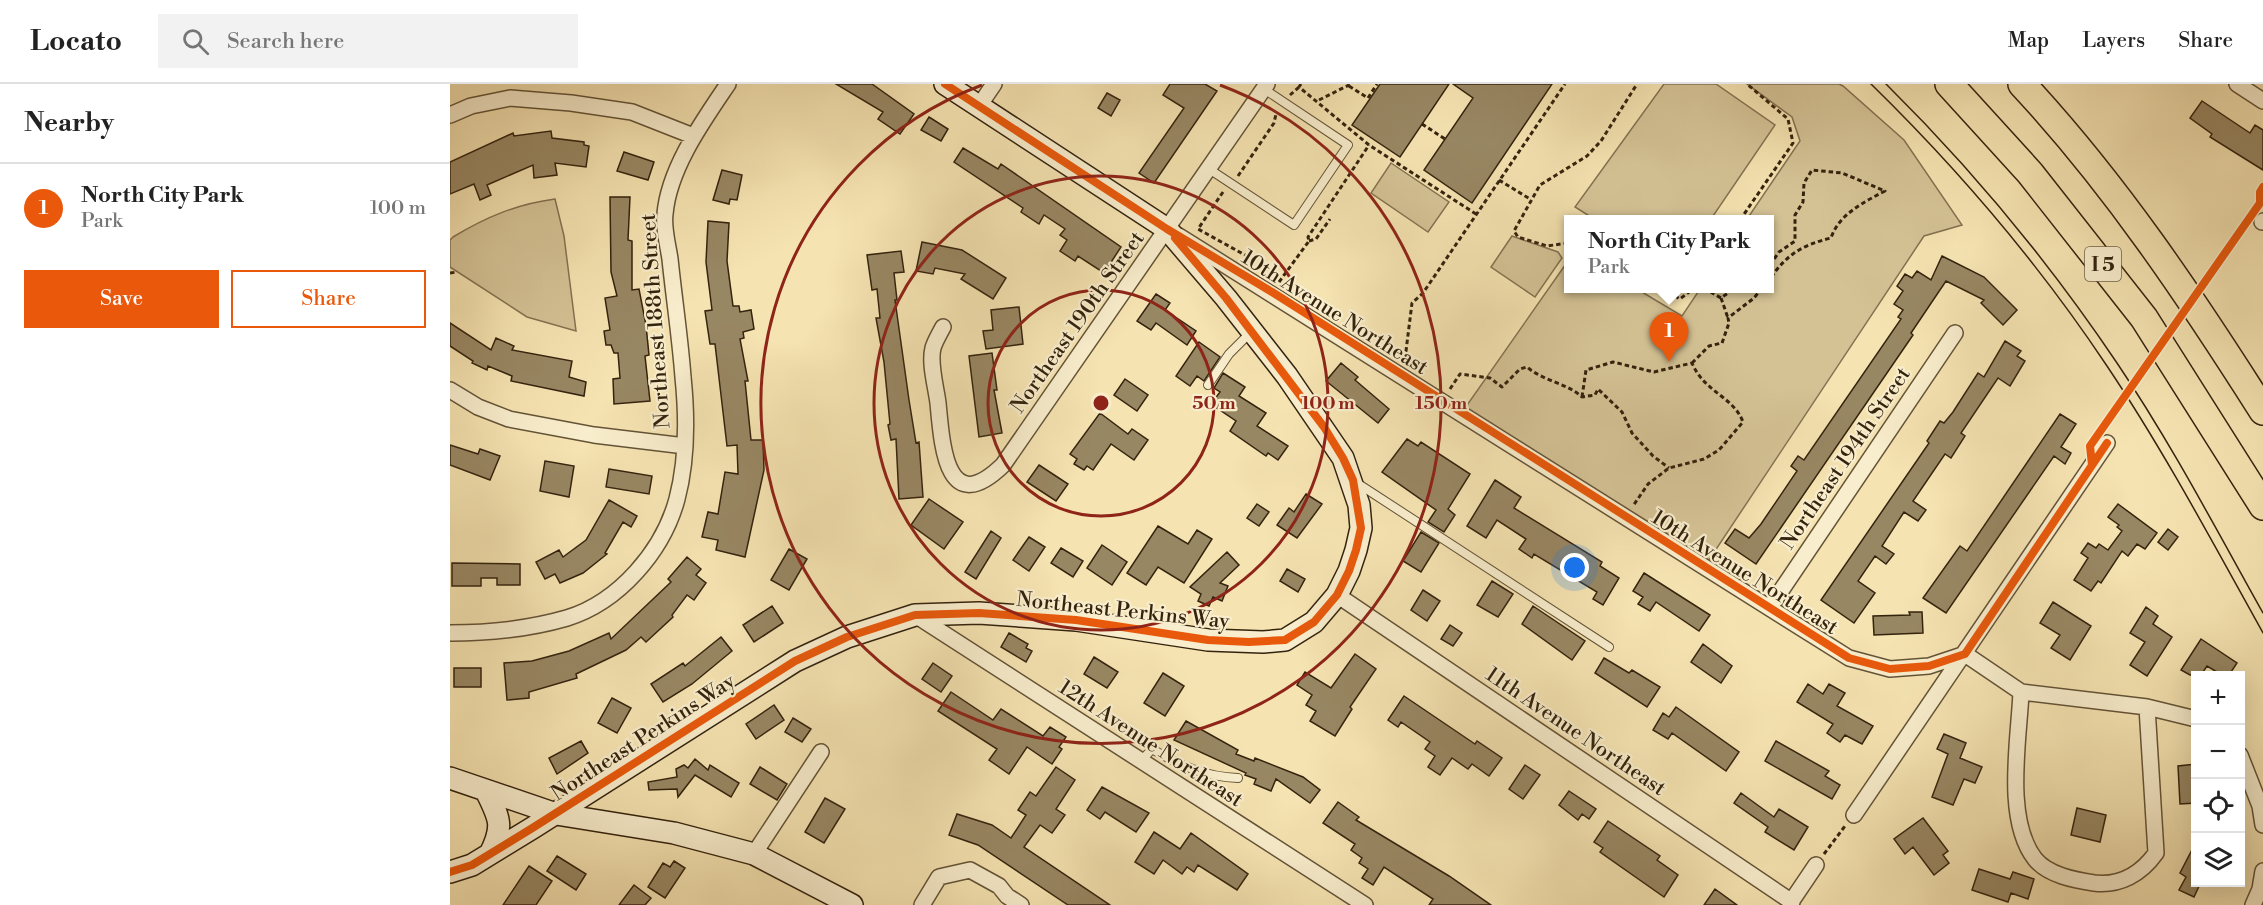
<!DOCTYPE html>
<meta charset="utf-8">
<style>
body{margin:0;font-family:"Libre Bodoni",serif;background:#f2f2f2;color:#222}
.controls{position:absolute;right:18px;bottom:18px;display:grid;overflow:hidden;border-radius:0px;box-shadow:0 6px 24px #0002}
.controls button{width:54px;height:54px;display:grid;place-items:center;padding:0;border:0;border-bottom:2px solid #e0e0e0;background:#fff;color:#222;font:30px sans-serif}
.you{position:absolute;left:1125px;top:484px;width:21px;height:21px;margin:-15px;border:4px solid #fff;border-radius:50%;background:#1a73e8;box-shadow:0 0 0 9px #1a73e833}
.badge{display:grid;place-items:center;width:39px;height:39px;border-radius:50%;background:#ea580c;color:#fff;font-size:20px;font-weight:700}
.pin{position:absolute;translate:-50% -50px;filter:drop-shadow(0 2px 3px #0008)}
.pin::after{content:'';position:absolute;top:32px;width:21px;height:18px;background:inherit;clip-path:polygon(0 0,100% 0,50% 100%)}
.popup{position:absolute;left:1114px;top:131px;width:210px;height:78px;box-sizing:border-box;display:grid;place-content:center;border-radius:0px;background:#fff;filter:drop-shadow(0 2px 4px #0005);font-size:20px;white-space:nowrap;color:#767676}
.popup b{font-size:22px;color:#222}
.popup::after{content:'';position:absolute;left:50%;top:100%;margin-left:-12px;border:12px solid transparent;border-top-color:#fff}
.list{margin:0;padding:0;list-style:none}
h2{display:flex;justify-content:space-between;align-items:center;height:78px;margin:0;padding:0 24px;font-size:26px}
h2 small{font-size:20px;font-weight:400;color:#767676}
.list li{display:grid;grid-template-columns:39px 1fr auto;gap:18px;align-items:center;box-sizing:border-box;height:90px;padding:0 24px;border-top:2px solid #e0e0e0}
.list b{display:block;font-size:22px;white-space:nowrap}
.list p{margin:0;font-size:20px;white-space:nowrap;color:#767676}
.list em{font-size:20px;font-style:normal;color:#767676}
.actions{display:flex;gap:12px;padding:18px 24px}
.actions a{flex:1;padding:14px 0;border:2px solid #ea580c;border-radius:0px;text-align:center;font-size:21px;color:#ea580c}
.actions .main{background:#ea580c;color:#fff}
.icon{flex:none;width:33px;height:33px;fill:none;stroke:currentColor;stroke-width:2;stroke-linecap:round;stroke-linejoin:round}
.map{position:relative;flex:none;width:1813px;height:821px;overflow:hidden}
header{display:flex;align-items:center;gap:36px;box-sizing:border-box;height:84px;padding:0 30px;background:#fff;border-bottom:2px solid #e0e0e0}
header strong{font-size:28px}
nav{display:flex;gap:33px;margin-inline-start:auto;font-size:21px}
.search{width:420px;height:54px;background:#f2f2f2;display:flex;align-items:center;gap:15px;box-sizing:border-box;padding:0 21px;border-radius:0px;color:#767676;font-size:22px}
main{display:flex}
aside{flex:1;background:#fff}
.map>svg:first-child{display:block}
.green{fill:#d4c295;stroke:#847252;stroke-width:1.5}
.building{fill:#988763;stroke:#34230e;stroke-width:1.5}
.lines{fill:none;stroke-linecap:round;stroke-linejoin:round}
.service-casing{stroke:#645337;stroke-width:10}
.minor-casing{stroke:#645337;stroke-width:18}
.secondary-casing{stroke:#34230e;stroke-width:24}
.motorway-casing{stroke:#34230e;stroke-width:30}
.path{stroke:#34230e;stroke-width:3;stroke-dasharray:4.5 3;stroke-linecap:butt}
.service{stroke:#f8edcc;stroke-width:8}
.minor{stroke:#f8edcc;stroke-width:15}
.secondary{stroke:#f8edcc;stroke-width:21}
.motorway{stroke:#f5e3b1;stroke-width:27}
.tram{stroke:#34230e;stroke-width:1.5}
.cycleway-casing{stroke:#f8edcc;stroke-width:11}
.cycleway{stroke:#e8590c;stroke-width:8}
.ring{fill:none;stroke:#8f2418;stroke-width:3}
.labels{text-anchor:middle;stroke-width:4.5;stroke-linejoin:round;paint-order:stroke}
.shield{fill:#f8edcc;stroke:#6f6047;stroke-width:1.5}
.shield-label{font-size:20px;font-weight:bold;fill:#34230e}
.street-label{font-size:21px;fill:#34230e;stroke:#f8edcc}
.centre{fill:#8f2418;stroke:#f8edcc;stroke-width:3}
.ring-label{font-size:18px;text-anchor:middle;font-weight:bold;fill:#8f2418;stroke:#f8edcc;stroke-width:4.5;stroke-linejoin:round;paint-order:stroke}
</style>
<header>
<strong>Locato</strong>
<div class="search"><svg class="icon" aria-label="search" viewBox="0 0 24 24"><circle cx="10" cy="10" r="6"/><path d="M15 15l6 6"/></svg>Search here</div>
<nav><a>Map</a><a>Layers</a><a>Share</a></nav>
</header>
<main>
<aside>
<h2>Nearby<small></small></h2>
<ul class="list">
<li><span class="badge">1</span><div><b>North City Park</b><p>Park</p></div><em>100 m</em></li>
</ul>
<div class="actions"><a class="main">Save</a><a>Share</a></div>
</aside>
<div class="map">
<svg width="1813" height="821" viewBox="0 0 1813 821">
<rect width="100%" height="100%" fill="#f5e3b1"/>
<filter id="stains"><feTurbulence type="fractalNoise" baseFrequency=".00333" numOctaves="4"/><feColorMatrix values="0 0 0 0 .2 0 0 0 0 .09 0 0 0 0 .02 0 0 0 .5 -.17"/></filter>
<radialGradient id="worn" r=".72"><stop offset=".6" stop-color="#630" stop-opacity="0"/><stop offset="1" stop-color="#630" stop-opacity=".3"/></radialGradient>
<path class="green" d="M1214,0h52l59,41 -64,94h-117l-19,-12z
M1297,0h92l4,2 61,54 58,85 -38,11 -217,327 -242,-155 103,-147v27l69,1 45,27 18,-27 70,-1v-68l-23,-1 53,-78 -8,-24z
M941,79l58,39 -21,30 -57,-39z
M105,115l9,37 12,95 -49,-14 -77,-50v-27l3,-3c33,-20 64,-33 102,-38z
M1062,152l46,16 4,6 -27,39 -44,-30z"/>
<path class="building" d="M386,0h36l42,30 -14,20 -22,-15 5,-7z
M720,0h35l12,7 -63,92 -15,-10 45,-65 -21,-13z
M930,0h69l-49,73 -48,-32z
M1003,0h99l-80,119 -48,-33 49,-72z
M657,9l13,7 -9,16 -13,-8z
M1752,17l48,32 5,-8 8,5v40l-53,-33 2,-3 -22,-16z
M479,33l19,12 -7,12 -20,-11z
M101,47l1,7 32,4v3l5,1 -3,21 -31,-4 2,12 -23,3 -1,-13 -46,20 4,10 -11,5 -6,-16 -24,10v-32l63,-29 1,3z
M513,64l35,21 3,-5 120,83 -17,26 -26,-17 -3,5 -15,-10 7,-11 -7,-5 5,-6 -21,-14 -5,9 -18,-12 2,-4 -69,-46z
M174,68l30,10 -6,18 -31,-9z
M272,86l20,5 -5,25 -7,-1 -1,5 -16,-4z
M160,113h20l-2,43 4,1v49l7,-1 7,36 3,30 -4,1 5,45 -36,3 -1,-25 7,-1 -2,-25h-4l-3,-8h-5l-2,-14 6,-1 -5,-32 12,-2 -6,-24z
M258,137l21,2 -2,38 6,45h6l1,6 11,-2 3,19 -11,3 1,6 -4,1 8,42h-3l6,59h12l1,30 -19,87 -29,-7 2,-10 -16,-3 6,-25 10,2 7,-42 13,2 -1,-29 -10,1 -12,-102h-5l-5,-33 7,-1 -6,-48z
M472,158l40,8 44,28 -13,21 -32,-20 4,-5 -30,-6 -2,6 -17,-3z
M451,167l3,21 -10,1 3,27h-2l14,100 7,43 3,-1 4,55 -24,2 -3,-60 -5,1 -3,-15 2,-1 -6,-62 -8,-44h4l-3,-29 -5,1 -5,-35z
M1492,172l42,21 33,33 -14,15 -22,-22 3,-3 -38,-19 -35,52 2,2 -157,229 -31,-21 10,-14 14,9 12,-14 36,-53 -6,-5 7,-10 6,4 97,-141 -3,-2 5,-7 -9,-6 9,-13 -6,-5 8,-12 7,4 5,-7 14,9z
M706,210l14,9 -5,7 31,21 -9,14 -31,-22 -5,7 -14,-9z
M569,223l4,37 -37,5 -3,-18 10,-1 -2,-20z
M0,239l41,27 5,-12 18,8 -2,4 60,11 -3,16 17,5 -2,14 -73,-15 1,-5 -24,-10 -1,4 -15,-7 1,-2 -23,-15z
M1555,257l16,10 -4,5 8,5 -15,25 -12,-8 -37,55 4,3 -14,22 -6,-4 -32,47 13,9 -8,11 -14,-9 -22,34 12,8 -8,10 -11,-8 -17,25 17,12 -21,30 -33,-23 108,-157 -2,-2 13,-20 4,2 9,-11 25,-39 6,4z
M749,258l21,15 -16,24 -7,-5 -7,10 -14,-10z
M542,269l5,37h-3l8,43 -23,4 -10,-81z
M891,279l17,14 -3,3 34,29 -11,14 -52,-42z
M773,289l22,14 -6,9 27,17 -9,13 31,20 -10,14 -10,-7 -2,3 -36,-25 6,-10 -25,-17 9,-12 -6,-4z
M675,295l23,16 -11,16 -23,-16z
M650,329l28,21 4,-5 16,11 -14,20 -23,-16 -18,26 -6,-4 -3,4 -10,-6 3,-5 -7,-5z
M1610,330l16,10 -15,23 10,6 -6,11 -11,-8 -108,157 -23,-15 37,-52 7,5z
M957,355l11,7 3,-4 49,32 -22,35 7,6 -11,17 -16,-10 8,-12 -54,-38z
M0,361l28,9 2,-5 20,7 -10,24 -40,-15z
M95,377l29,5 -5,31 -29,-6z
M589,381l29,19 -12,17 -29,-19z
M159,385l43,7 -3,18 -43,-7z
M1045,396l26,17 -7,11 88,54 -2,4 19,12 -16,27 -10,-6 4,-7 -63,-38 -2,4 -13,-9 7,-10 -29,-19 -11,18 -19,-12z
M856,410l16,10 -25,34 -20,-13 12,-17 5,4z
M479,415l34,23 -19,27 -33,-24z
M159,416l28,16 -6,11 -8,-5 -18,31 2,1 -24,19 -23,10 -5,-9 -10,5 -9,-17 23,-12 4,7 23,-17z
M807,420l12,8 -10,14 -12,-8z
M1668,420l39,29 -12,16 -8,-5 -9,12 -6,-5 -21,32 -3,-2 -7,10 -17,-11 14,-22 -7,-5 7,-10 8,5 3,-4 9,6 14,-19 -5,-4 2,-2 -11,-8z
M708,442l30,18 9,-14 15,9 -28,44 -26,-16 -12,18 -19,-12z
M1718,445l10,8 -10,13 -10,-8z
M541,447l10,7 -25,41 -11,-7z
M971,448l18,11 -18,29 -18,-11z
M579,453l16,10 -16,24 -16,-11z
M652,461l25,17 -15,23 -25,-17z
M611,464l22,13 -10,16 -22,-14z
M339,465l18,10 -18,31 -18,-10z
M777,468l12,13 -19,18 8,3 -6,15 -9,-4 -4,9 -11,-5 3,-7 -11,-7z
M237,473l14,12 -5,6 10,8 -12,17 -7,-5 -15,20 1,2 -27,25 -5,-5 -15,13 -50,24 1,4 -48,14v6l-22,2 -3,-37 28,-2 37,-10 40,-18 2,6 60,-57 -3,-3z
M2,479l68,1v21h-23v-7h-16v8h-29z
M837,485l18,10 -7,13 -18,-11z
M1194,489l66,42 -11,16 -43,-29 -6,9 -12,-7 5,-7 -10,-6z
M1042,497l21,13 -15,23 -21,-12z
M973,506l17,11 -13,20 -16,-11z
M1603,518l38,24 -21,34 -19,-12 9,-13 -20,-12z
M322,522l11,17 -29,19 -11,-17z
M1083,522l52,35 -13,19 -50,-36z
M1696,523l12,9 -5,8 19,13 -25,39 -17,-11 15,-23 -15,-9z
M1459,528h13l1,21 -49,2 -1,-19 37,-1z
M1000,541l12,8 -9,13 -12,-7z
M559,549l19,11 -2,4 6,3 -6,11 -25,-15z
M271,553l11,14 -40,33 -29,18 -12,-18 32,-21 2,3z
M1751,555l36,24 -8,12h-7l-15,-9 -6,9h-11l-9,-5z
M1253,560l29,22 -11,17 -30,-21z
M905,570l21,15 -26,38 2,2 -17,27 -25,-15 6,-10 -10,-6 6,-10 -15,-10 8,-13 26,16z
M644,573l24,15 -11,16 -23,-14z
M1154,574l25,15 3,-3 28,17 -13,20 -52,-34z
M483,579l19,13 -11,16 -19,-13z
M4,584h27v19h-27z
M713,589l21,13 -19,30 -21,-13z
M1358,600l15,10 6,-10 16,9 -8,13 36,20 -11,18 -17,-9 -5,7 -13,-9 6,-9 -36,-22z
M501,608l42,28 8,-11 42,27 7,-9 16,10 -7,10 3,2 -10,15 -25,-17 -18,27 -20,-14 8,-11 -59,-38z
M954,612l71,48 2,-3 25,17 -13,18 -17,-12 -4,5 -16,-11 -12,17 -12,-8 7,-11 -10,-7 5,-7 -29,-20 -3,5 -10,-7z
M162,614l19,10 -14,25 -19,-10z
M324,621l10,15 -28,19 -10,-15z
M1226,623l63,45 -13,19 -54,-38 -4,6 -15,-9 10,-17 6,4z
M343,634l18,11 -9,13 -17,-10z
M736,637l52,29 -2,4 18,7 1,-3 48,19 17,13 -10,13 -34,-24 -5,12 -17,-7 2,-5 -11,-4 1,-2 -72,-33z
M1494,650l22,9 -6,15 22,9 -7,16 -11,-4 -11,26 -21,-8 16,-43 -11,-5z
M131,657l7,12 -31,21 -8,-16z
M1326,657l53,30 -4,5 15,9 -8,14 -67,-38z
M245,675l13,11 2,-5 29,18 -8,14 -36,-22 -17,22 -1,-8 -28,1 -1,-8 29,-5 -1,-8 8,-4 4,3z
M1746,680v39l-16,1 -2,-38z
M1075,681l15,10 -17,24 -14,-10z
M310,683l27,17 -10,16 -27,-16z
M606,683l19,13 -19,29 9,6 -13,18 -12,-8 -16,22 86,58h-42l-90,-60 -29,-10 8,-21 35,11 19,13 15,-23 -8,-5 12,-18 6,4z
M652,703l47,26 -13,19 -31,-20 -5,7 -13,-9z
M1119,707l27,18 -7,10 -7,-5 -4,6 -19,-15z
M1291,709l33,24 5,-8 29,18 -14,23 -29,-18 3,-5 -34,-24z
M375,714l20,11 -21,34 -19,-11z
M888,718l21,15 -3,3 93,56 42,29h-62l4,-6 -49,-32 -11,18 -11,-7 6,-9 -9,-6 3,-5 -11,-8 4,-6 -32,-21z
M1627,724l29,7 -6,27 -29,-7z
M1473,734l25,33 -5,4 6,8 -15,12 -21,-28 -8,7 -11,-15z
M1158,737l52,35 -3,4 21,15 -14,22 -64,-45 3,-4 -9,-6z
M704,748l26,17 11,-16 57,41 -11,16 -39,-25 -4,7 -7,-5 -5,7 -19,-14 -9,14 -19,-12z
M1746,758v40h5l-7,15 -15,-7 7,-13 -6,-4z
M107,772l29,18 -10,16 -29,-19z
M224,777l11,7 -20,30 -17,-11 15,-24 7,4z
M79,782l23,15 -16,24h-33z
M1529,785l31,10 3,-7 21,7 -6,20 -17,-6 -3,9 -36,-12z
M184,801l17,13 -6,7h-26z
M1265,805l22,16h-33z"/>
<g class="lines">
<g class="service-casing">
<path id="service" d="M759,85l85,56 54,-80 -84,-56
M758,301l21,-31 22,-22
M907,399l252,164
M691,677l11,-12c27,16 53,28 86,29"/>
</g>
<g class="minor-casing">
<path id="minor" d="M1787,0l26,17
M529,22l15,-22
M0,31l21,-9 39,-8 61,5 61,9 61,24
M1812,138l1,-1
M729,152l670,422 41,11 39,-3 36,-12
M493,243c-3,6 -8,14 -10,21 -4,15 3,39 5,55 4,42 8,117 65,62l264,-381
M0,306l28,17 31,12 85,16 91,11
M887,511l455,307
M1320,523l185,-274
M465,531l450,290
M0,549c39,0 79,-4 117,-15 52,-16 96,-67 110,-119 10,-38 10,-83 6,-122 -3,-40 -9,-79 -13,-118 -2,-14 -7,-31 -5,-45 4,-46 38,-93 63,-130
M1515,570l56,38 126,15 49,12
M1571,608c-2,48 -17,127 14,167 13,16 39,21 59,24 26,3 47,-9 62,-30l-9,-146
M1790,671l20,51 3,19
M1404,731l253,-372
M304,770l67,-102
M472,821l17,-28 31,-7 29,16 8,10 14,9
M1339,821l27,-40
M1803,821l7,-16 3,-18"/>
</g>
<g class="secondary-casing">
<path id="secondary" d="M0,694l106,36 118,19 80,21 98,51
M36,707c14,28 18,35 4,63
M0,788l22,-7 62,-38 261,-166 52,-24 68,-22 64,-2 97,7 132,20 55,2 22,-2 29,-18 23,-27 12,-24 7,-21 5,-22 -2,-23 -16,-47 -56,-82 -61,-78 -59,-69 -222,-145"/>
</g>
<g class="motorway-casing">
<path id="motorway" d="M1499,0l81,89 114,145 119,188
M1572,0c93,100 168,212 241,327"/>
</g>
<path class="path" d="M851,0l-2,3 70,58 107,69
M899,2l19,12 9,-14
M840,11l9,-8
M869,16l32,-16
M972,40l23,15
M788,92l36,-53 2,-9
M1049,96l31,19
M773,108l-25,37 56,31
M1290,136l53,-77 -5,-24 -41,-35
M859,157l7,-2 14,-20
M1118,159l-21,3 -29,-9 -4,-6 26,-46 47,-29 14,-15 36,-57
M1320,181l9,-13 16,-11v-26l8,-13 1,-19 8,-13 30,3 43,18c-21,11 -46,23 -54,47 -29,7 -45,17 -61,41
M0,189l7,-1
M829,198l30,-41 -1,-4 61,-92
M1212,204l18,11 14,-11
M1254,204l17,10 14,-10
M1271,214l7,20
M952,274l4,-7 6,-48 11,-10 142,-209
M1242,279l17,-17 13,-3 7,-20 -1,-5 26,-20 8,-10
M1000,305l10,-15 30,4 12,9 18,-18 7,-2c16,14 40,16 55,30l13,-2 3,-6 24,23 10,21 21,23 16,12
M1132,313l4,-27 27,-8 41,10 38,-9c12,29 42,34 51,59l-24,28 -15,9 -35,9 -21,16 -15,22
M1374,770l21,-28"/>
<use href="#service" class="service"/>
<use href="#minor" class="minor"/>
<use href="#secondary" class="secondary"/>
<use href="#motorway" class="motorway"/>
<path class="tram" d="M1421,0c88,86 168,180 236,282 57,85 106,177 156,267
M1436,0c86,85 163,178 231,279 54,80 99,166 146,250"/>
<g class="cycleway-casing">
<path id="cycleway" d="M495,0l222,145 105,63 577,366 41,11 39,-3 36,-12 142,-211
M1642,381l-2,-19 170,-243v-11l3,-5
M0,788l22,-7 62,-38 261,-166 52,-24 68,-22 64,-2 97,7 132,20 41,2 36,-2 29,-18 23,-27 12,-24 7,-21 5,-22 -8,-48 -10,-22 -19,-31 -98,-129 -51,-60"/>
</g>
<use href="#cycleway" class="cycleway"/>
</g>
<g class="ring">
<circle cx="651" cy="319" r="113"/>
<circle cx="651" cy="319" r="227"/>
<path d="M770 1A340 340 0 1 1 532 1"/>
</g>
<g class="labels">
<rect class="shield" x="1635" y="163" width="36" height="34" rx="4.5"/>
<g class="shield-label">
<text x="1653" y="187">I 5</text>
</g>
<g class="street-label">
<text transform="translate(885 228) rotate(32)" y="7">10th Avenue Northeast</text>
<text transform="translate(205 237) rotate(-94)" y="7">Northeast 188th Street</text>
<text transform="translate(627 238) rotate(-55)" y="7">Northeast 190th Street</text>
<text transform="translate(1395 374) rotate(-56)" y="7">Northeast 194th Street</text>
<text transform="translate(1295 488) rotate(32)" y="7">10th Avenue Northeast</text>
<text transform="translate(673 526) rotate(6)" y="7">Northeast Perkins Way</text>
<text transform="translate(1126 647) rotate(34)" y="7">11th Avenue Northeast</text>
<text transform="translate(193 653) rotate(-33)" y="7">Northeast Perkins Way</text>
<text transform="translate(701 659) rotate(33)" y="7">12th Avenue Northeast</text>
</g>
</g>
<circle cx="651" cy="319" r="9" class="centre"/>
<g class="ring-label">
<text x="764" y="325">50 m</text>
<text x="878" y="325">100 m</text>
<text x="991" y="325">150 m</text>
</g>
<rect width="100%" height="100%" filter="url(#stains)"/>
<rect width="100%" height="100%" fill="url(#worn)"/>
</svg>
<div class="controls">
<button>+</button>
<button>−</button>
<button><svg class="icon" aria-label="locate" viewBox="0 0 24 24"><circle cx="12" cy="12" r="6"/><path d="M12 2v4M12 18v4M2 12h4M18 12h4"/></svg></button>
<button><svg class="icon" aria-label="layers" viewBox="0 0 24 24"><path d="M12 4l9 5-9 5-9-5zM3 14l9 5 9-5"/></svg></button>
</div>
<div class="you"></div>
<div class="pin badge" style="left:1219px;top:278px">1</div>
<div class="popup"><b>North City Park</b>Park</div>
</div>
</main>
